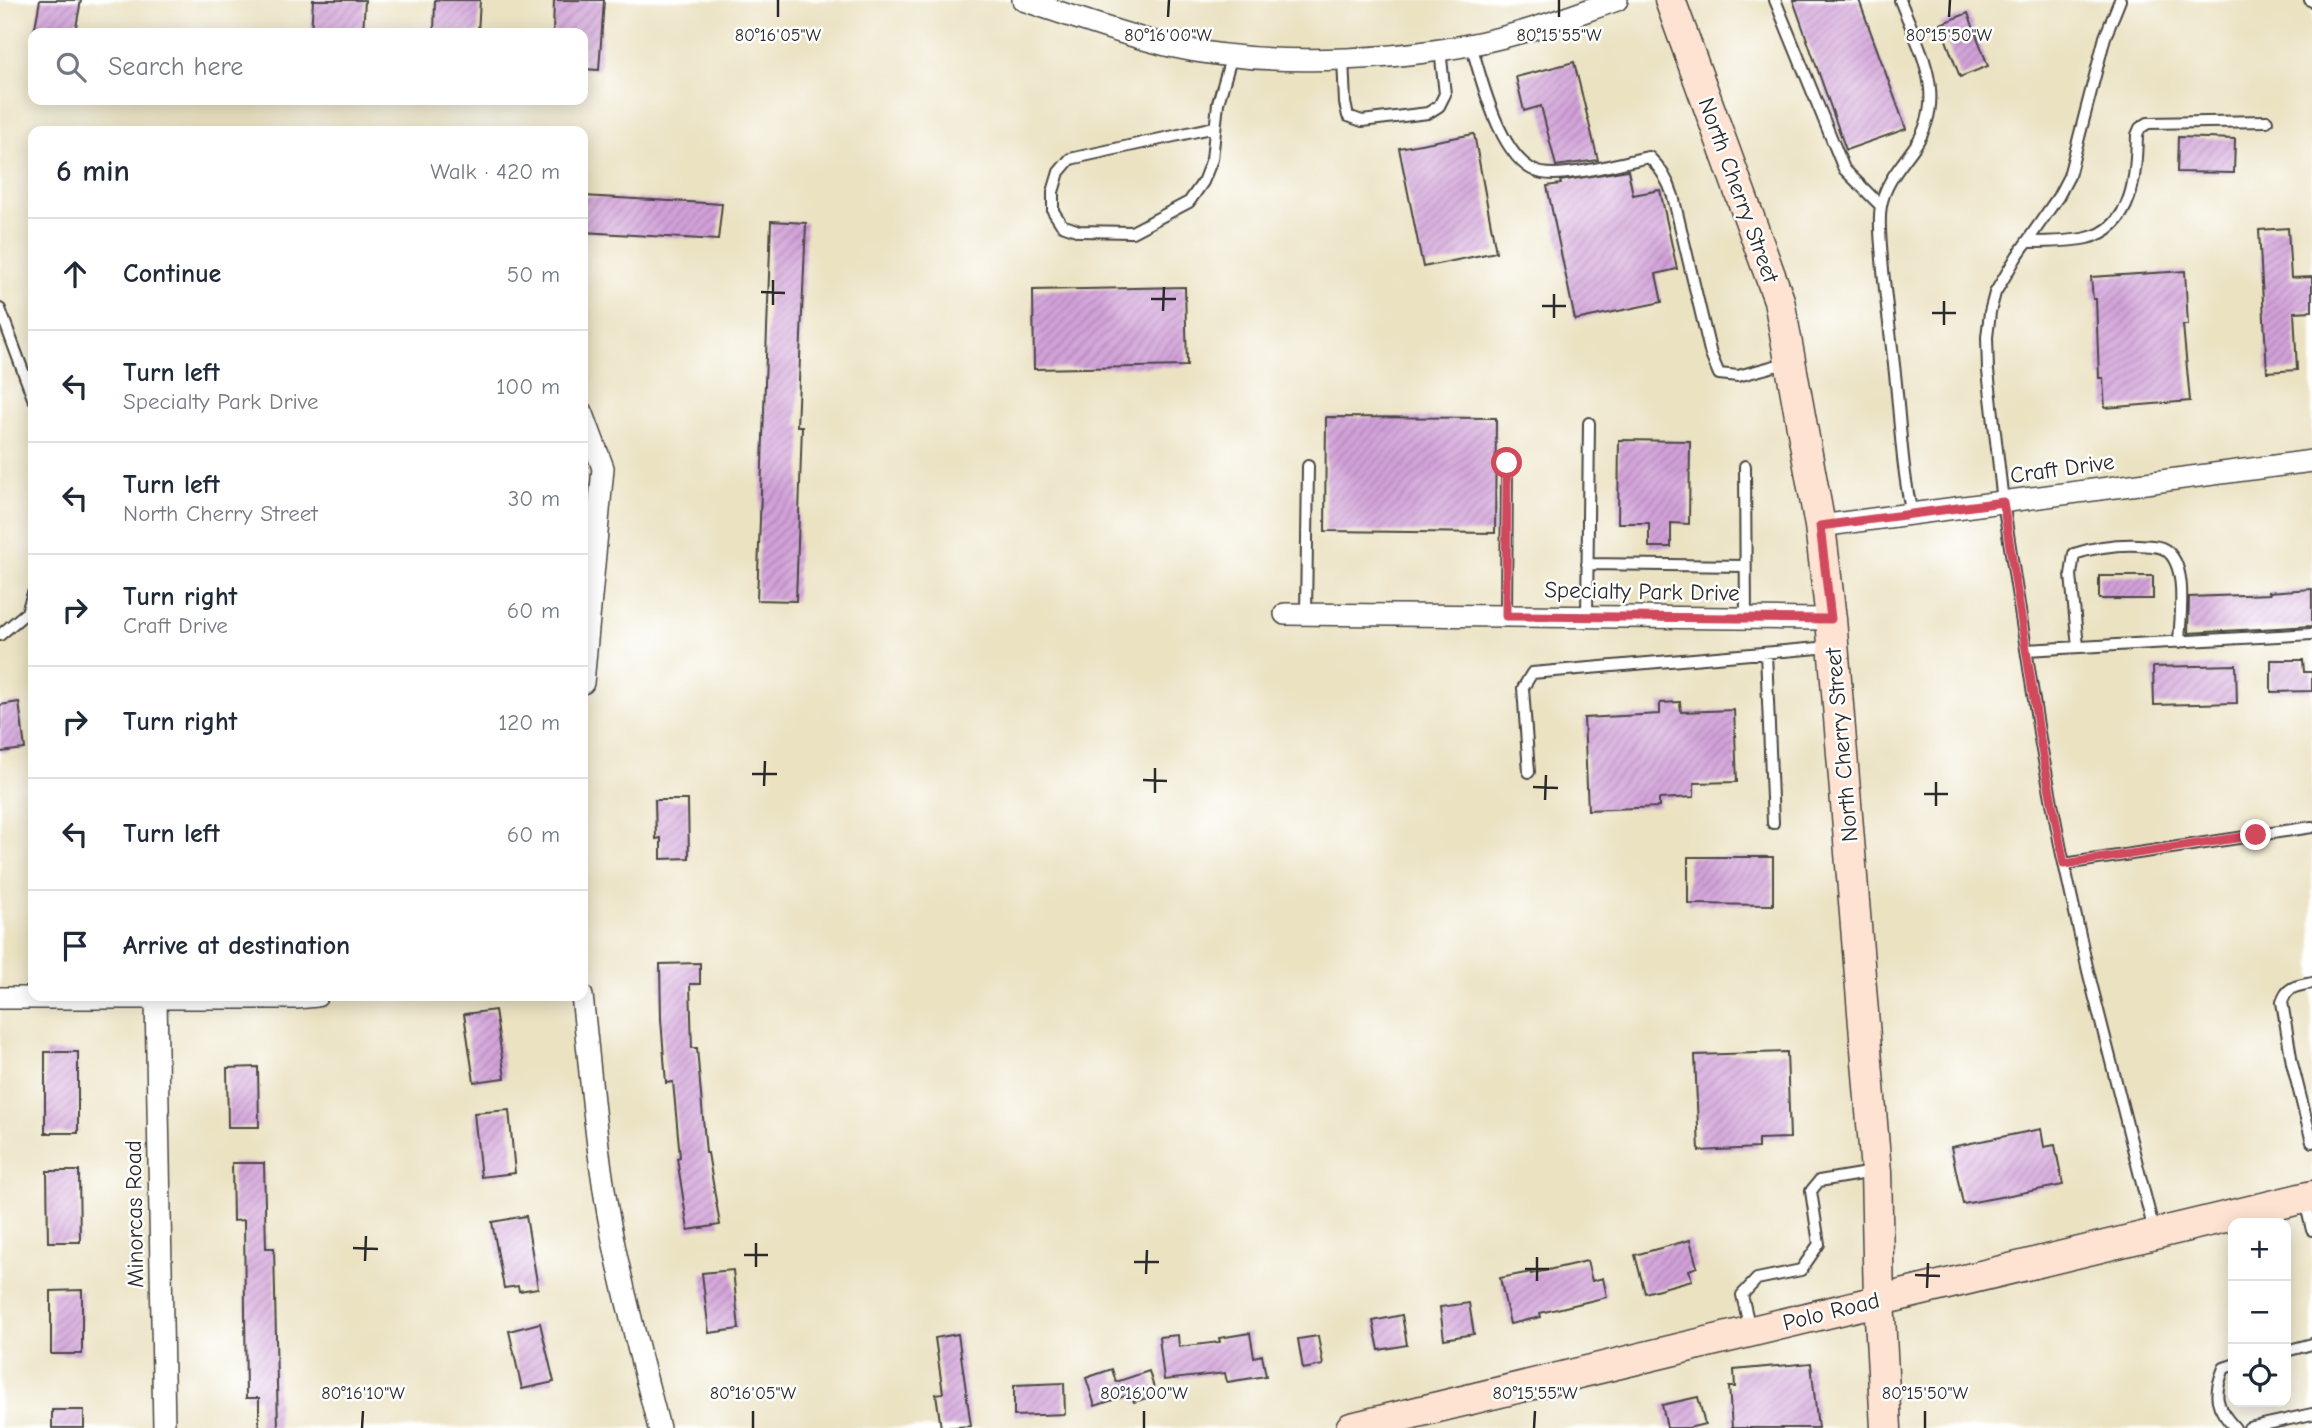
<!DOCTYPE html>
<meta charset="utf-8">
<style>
body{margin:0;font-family:"Comic Neue",sans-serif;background:#f2f2f3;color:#1f2937}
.controls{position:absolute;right:21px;bottom:21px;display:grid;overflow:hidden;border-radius:14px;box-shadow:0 4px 18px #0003}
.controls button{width:63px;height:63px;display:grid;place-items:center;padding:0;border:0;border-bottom:2px solid #e0e1e3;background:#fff;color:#1f2937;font:35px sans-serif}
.stop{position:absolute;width:21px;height:21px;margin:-16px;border:5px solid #d1495b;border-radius:50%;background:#fff}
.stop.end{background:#d1495b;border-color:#fff;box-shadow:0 2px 7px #0008}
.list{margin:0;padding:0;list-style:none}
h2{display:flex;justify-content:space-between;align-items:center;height:91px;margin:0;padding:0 28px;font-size:30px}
h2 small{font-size:23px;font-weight:400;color:#747a83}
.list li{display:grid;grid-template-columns:46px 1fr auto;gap:21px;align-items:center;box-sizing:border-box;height:112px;padding:0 28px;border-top:2px solid #e0e1e3}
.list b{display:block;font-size:26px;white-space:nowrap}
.list p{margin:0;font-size:23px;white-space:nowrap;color:#747a83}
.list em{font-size:23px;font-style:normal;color:#747a83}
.icon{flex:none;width:38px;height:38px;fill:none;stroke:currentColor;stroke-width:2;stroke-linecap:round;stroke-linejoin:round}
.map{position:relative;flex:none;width:2312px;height:1428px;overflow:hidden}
.search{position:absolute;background:#fff;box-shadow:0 4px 18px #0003;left:28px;top:28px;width:560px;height:77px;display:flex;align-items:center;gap:18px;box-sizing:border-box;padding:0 24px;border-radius:14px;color:#747a83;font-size:26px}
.panel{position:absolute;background:#fff;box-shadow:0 4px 18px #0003;left:28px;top:126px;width:560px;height:875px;border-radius:14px}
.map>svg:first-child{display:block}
.building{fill:url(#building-hatch)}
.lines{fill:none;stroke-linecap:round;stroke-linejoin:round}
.lane-casing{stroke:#484642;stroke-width:14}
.street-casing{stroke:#484642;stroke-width:24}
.secondary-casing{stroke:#484642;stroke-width:33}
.lane{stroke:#fff;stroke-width:10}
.street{stroke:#fff;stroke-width:21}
.secondary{stroke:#fee3d2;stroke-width:30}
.route{stroke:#d1495b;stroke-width:9}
.ticks{fill:none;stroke:#2b2b2b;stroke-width:2.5}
.labels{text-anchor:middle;stroke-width:5;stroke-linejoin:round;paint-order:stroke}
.street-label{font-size:23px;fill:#2b2b2b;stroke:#fff}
.ticks-label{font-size:18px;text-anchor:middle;fill:#2b2b2b;stroke:#fff;stroke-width:5;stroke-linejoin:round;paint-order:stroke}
</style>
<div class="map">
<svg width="2312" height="1428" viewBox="0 0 2312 1428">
<defs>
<pattern id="building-hatch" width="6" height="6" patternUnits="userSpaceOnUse" patternTransform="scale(1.75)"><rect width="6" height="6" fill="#d2a1d9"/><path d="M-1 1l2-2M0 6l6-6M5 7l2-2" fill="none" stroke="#ab83b0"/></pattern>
</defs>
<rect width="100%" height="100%" fill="#fff"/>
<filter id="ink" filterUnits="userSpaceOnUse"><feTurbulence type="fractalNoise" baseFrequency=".0143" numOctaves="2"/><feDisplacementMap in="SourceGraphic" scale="14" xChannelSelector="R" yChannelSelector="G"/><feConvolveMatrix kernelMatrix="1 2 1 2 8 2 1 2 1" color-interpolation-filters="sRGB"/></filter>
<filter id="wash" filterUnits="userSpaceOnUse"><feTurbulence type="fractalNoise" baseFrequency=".00686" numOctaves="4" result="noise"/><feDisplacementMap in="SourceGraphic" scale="28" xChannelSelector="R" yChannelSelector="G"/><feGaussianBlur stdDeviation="1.57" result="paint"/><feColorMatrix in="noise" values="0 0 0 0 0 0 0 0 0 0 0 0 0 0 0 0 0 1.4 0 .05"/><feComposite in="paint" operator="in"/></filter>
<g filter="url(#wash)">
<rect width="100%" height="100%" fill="#ebe2c2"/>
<g id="blocks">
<path class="building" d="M40,0h41l-6,33h-41z
M313,0h52l-2,33h-52z
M435,0h45l-2,33h-44z
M554,0h50l-5,70 -16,-1v-36h-30z
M1793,0h66l47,129 -60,21z
M1968,13l20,53 -28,11 -20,-53z
M1574,62l24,98 -42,6 -15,-60 -17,5 -8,-34z
M1474,134l22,118 -73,15 -24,-119z
M2178,137l57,2 -1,34 -57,-1z
M1628,170l5,25 27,-5 17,79 -21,5 6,28 -87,18 -28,-134 14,-2 -1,-3z
M583,196l139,8 -4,36 -135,-8z
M771,221l35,2 -9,203h5l-6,175 -39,-1z
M2288,228l3,50 21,-1v34l-18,1 3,58 -30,2 -8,-142z
M2185,271l3,54h-5l7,76 -85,7 -2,-30h-4l-3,-79h-3l-2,-22z
M1185,287l2,79 -153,3 -1,-79z
M1326,417l170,1 -1,115 -170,-2z
M1619,440l71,1 -1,83 -18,-1v24h-22v-24h-31z
M2099,576h54v23h-54z
M2312,589v37l-124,7 1,-36 81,-3 -1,-2z
M2271,660h32l1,12h8v19l-41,1z
M2236,665l1,38 -83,2 -1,-38z
M19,702l6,47 -25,3v-47z
M1680,702l1,10 53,-2 3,72 -43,1v14l-35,2v8l-71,3 -4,-92 76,-4v-11z
M655,800h33l1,58 -28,1v-21l-5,1z
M1688,857h85v48l-85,-1z
M700,963v21h-10l2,64h5l9,105h2l12,72 -32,5 -11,-72 3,-1 -7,-75 -7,1 -5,-64 -1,-55z
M495,1010l10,68 -31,4 -10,-68z
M45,1052h33v81h-33z
M1787,1052l3,86 -32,1v9l-59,3 -4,-96z
M258,1067l1,60h-31l-1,-59z
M509,1110l6,63 -34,4 -7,-64z
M2041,1129l3,18 11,-2 8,40 -100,19 -12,-57z
M232,1163h32l2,85h8l4,180h-19v-30h-13l-2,-178 -11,1z
M47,1171h32l1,71h-32z
M526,1216l12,72 -19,3 -1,-5 -14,2 -12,-66z
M1690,1240l7,27 -8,3 3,10 -47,13 -10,-38z
M1587,1261l5,20 11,-3 4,19 -67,16 1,4 -31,7 -10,-46 31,-6v2z
M733,1270l6,59 -30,4 -7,-60z
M82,1290v64h-31v-63z
M1469,1303l5,31 -30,5 -4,-32z
M1402,1315l5,30 -28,5 -6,-29z
M540,1323l14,59 -32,7 -13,-58z
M1250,1333l4,24 8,-2 4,21 -39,6 -2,-9 -61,7 -5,-43 19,-2 1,12 41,-5 -1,-4z
M958,1334l13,92 -30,2 -5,-34 7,-1 -8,-55z
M1318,1336l5,29 -20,4 -5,-30z
M1811,1363l7,65h-86l-3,-41h6l-1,-17z
M1112,1369l4,13 33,-11 7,24 -22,7 -3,-8 -36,12 -9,-28z
M1064,1383l1,31 -51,2v-31z
M1698,1397l7,27 -17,4h-21l-5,-23z
M52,1410h32v18h-32z"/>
</g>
</g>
<g filter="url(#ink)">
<use href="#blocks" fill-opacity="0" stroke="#484642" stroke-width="2"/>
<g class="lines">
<g class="lane-casing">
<path id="lane" d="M1775,0l69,169 37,37
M1900,0c19,49 49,96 15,146 -13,19 -30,36 -34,60 -3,17 0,36 1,53 3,36 8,71 12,106 6,50 7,100 18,149
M2120,0l-15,37 -36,139 -11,21 -41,59 -22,37 -5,19 -3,25 1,34 15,131 38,243 20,105 27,121 66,260
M2310,0l2,1
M1471,44c10,34 30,121 71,129 26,5 80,-11 107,-16 12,11 19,23 24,39l38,159 8,19 19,2 51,-14
M1343,58l2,45 3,13 14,5 66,-8 11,-7 6,-12 -5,-44
M1215,127l-145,32 -11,13 -6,20v19l9,14 17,6 53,1 57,-30 14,-20 9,-23 6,-56 14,-48
M2028,242c19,0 40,0 59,-4 47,-10 49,-65 50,-103l3,-7 8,-5 119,-2
M0,309l33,89
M1745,466l1,152
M1587,564l158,2
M1306,615l2,-149
M1506,616l1,-153
M1587,617l2,-194
M0,635l27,-23 6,-19
M2078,647l-7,-72 3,-21c22,-7 41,-10 64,-9 8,1 19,0 26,4 25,14 16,68 15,93
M2026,650l286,-16
M1766,653l7,170
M1529,772l-6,-84 9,-15 298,-26
M2064,864l248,-37
M2312,983c-15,3 -25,3 -30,19l10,61 20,79
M2305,1201l7,29
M1750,1329l-8,-34 15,-16 44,-9 18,-26 -8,-53 8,-10 54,-9
M2286,1351l26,-7
M2233,1365l-9,3c-11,27 -9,39 11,60
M2249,1428l63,-14"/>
</g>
<g class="street-casing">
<path id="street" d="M1023,0c48,16 97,34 147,46 103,23 250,16 352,-14 32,-9 63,-21 95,-32
M583,414l20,54 -20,215
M1820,526l492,-65
M1285,614l546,5
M582,996c9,78 14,157 29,234 13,67 31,132 48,198
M0,998h296l21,-2
M156,999l8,429"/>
</g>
<g class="secondary-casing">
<path id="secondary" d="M1670,0l109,300 41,226 11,93 45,553 3,127 7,129
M1351,1428l961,-232"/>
</g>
<use href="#lane" class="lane"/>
<use href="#street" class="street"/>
<use href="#secondary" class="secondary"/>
</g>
</g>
<g class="lines" filter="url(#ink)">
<path class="route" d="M1507,463l-1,153 325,3 -11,-93 183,-24 38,243 23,119 192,-29"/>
</g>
<path class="ticks" d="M778,17v-17M1168,17l1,-17M1559,17v-17M1949,17l1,-17M761,292l24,1M1151,299h25M773,305v-25M1542,306h24M1163,311l1,-24M1932,313h24M1554,318v-24M1944,325v-24M752,774h25M1143,780l24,1M764,786l1,-25M1533,787l25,1M1155,793v-25M1924,794h24M1545,800l1,-25M1936,806v-24M353,1248l25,1M744,1255h24M365,1261l1,-25M1134,1262h25M756,1267v-24M1525,1269h24M1146,1274l1,-24M1915,1275l25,1M1537,1281v-24M1927,1288l1,-25M362,1428l1,-17M753,1428v-17M1144,1428v-17M1534,1428l1,-17M1925,1428v-17"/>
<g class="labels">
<g class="street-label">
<text transform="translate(1739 190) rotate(70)" y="8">North Cherry Street</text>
<text transform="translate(2062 468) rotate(-8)" y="8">Craft Drive</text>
<text transform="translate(1642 591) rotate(1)" y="8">Specialty Park Drive</text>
<text transform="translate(1841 745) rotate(-95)" y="8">North Cherry Street</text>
<text transform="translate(134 1214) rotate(-91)" y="8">Minorcas Road</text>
<text transform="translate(1831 1311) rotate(-14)" y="8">Polo Road</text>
</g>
</g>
<g class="ticks-label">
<text x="778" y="41">80°16'05"W</text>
<text x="1168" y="41">80°16'00"W</text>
<text x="1559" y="41">80°15'55"W</text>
<text x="1949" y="41">80°15'50"W</text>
<text x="363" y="1399">80°16'10"W</text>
<text x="753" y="1399">80°16'05"W</text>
<text x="1144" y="1399">80°16'00"W</text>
<text x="1535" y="1399">80°15'55"W</text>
<text x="1925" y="1399">80°15'50"W</text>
</g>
</svg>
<div class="controls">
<button>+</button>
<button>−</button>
<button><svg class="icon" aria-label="locate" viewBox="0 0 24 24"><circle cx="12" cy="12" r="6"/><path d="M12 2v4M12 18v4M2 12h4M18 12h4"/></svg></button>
</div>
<div class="stop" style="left:1507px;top:463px"></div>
<div class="stop end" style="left:2256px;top:835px"></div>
<div class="search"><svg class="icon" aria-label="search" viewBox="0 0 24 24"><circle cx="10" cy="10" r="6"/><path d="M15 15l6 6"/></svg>Search here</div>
<section class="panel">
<h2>6 min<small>Walk · 420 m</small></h2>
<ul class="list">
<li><svg class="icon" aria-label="ahead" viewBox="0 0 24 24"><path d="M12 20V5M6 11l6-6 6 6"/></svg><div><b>Continue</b></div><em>50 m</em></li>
<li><svg class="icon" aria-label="left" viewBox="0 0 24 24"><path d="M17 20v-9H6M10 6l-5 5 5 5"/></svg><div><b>Turn left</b><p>Specialty Park Drive</p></div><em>100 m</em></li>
<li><svg class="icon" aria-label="left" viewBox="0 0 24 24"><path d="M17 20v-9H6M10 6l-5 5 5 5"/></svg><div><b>Turn left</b><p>North Cherry Street</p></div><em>30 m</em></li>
<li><svg class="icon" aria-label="right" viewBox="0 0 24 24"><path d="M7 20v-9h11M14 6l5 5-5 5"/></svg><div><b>Turn right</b><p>Craft Drive</p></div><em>60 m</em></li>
<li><svg class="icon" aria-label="right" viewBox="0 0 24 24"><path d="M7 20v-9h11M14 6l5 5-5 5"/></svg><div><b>Turn right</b></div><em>120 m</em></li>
<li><svg class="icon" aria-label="left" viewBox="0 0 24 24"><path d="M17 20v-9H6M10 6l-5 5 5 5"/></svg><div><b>Turn left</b></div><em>60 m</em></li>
<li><svg class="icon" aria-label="arrive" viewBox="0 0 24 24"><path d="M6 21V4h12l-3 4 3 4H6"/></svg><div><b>Arrive at destination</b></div></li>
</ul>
</section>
</div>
